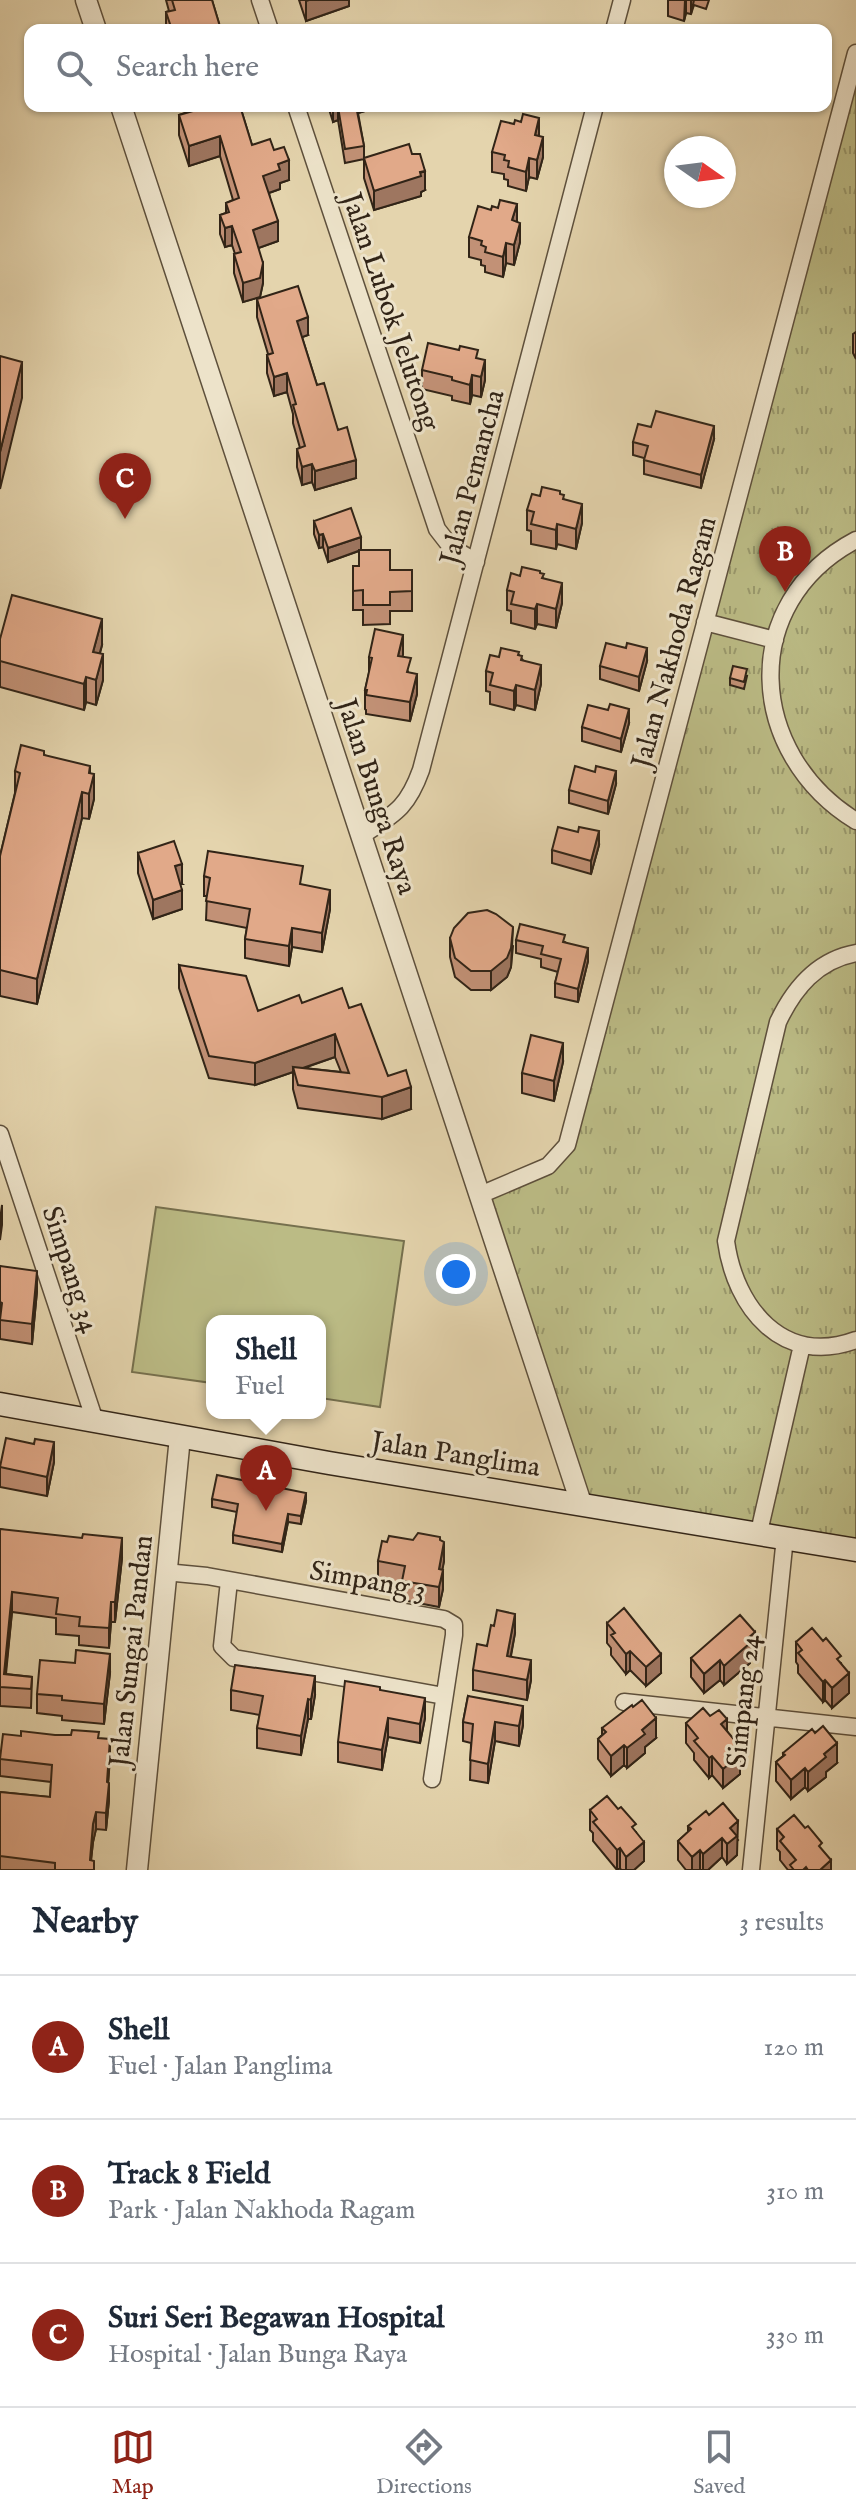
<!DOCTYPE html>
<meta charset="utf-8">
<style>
body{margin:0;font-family:"IM FELL English",serif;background:#f2f2f3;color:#1f2937}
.compass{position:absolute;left:664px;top:136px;width:72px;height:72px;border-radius:50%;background:#fff;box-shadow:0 2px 6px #0004;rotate:104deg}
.you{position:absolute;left:456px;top:1274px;width:28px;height:28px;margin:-20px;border:6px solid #fff;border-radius:50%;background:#1a73e8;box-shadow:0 0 0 12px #1a73e833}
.badge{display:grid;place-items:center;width:52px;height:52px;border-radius:50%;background:#8f2418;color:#fff;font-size:26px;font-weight:700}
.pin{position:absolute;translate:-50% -66px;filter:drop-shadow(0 2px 4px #0008)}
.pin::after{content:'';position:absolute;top:42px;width:28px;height:24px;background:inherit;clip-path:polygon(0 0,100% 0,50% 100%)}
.popup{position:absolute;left:206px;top:1315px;width:120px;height:104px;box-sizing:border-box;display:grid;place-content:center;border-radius:16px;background:#fff;filter:drop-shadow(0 2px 6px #0005);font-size:26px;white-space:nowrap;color:#747a83}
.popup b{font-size:30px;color:#1f2937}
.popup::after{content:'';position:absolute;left:50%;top:100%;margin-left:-16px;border:16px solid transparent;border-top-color:#fff}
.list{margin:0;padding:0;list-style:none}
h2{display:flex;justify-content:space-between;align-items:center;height:104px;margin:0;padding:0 32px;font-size:34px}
h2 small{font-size:26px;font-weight:400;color:#747a83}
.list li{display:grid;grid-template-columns:52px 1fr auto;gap:24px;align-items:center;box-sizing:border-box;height:144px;padding:0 32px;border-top:2px solid #e0e1e3}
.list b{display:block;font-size:30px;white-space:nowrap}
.list p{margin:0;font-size:26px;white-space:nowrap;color:#747a83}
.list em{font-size:26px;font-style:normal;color:#747a83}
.icon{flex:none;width:44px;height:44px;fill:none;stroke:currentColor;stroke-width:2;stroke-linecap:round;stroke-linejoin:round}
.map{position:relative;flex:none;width:856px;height:1870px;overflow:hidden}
.search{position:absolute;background:#fff;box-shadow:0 2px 6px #0004;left:24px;right:24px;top:24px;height:88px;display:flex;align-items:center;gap:20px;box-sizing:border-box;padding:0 28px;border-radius:16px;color:#747a83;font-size:30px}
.sheet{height:536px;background:#fff}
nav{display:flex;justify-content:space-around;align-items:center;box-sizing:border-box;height:112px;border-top:2px solid #e0e1e3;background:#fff;font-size:22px;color:#747a83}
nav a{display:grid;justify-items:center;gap:4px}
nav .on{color:#8f2418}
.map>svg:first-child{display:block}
.grass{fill:url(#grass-tufts);stroke:#76704e;stroke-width:2}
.garden{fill:#bbbb85;stroke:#76704e;stroke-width:2}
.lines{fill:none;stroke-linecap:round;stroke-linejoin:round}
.minor-casing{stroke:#5e503c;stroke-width:19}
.tertiary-casing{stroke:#5e503c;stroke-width:23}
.secondary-casing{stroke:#312417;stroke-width:25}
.minor{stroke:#ede3ca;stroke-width:16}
.tertiary{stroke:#ede3ca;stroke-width:20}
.secondary{stroke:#ede3ca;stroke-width:22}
.wall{fill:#c29176;stroke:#312417;stroke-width:2;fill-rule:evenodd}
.shaded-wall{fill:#9e7660;stroke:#312417;stroke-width:2}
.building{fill:#e1a989;stroke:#312417;stroke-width:2}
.labels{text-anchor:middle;stroke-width:6;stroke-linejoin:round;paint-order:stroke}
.street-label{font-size:28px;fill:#312417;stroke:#ede3ca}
</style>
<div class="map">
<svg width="856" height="1870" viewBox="0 0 856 1870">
<defs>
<pattern id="grass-tufts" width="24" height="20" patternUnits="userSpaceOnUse" patternTransform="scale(2)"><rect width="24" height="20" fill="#bbbb85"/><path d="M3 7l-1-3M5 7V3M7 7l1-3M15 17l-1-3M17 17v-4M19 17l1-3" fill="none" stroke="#99986c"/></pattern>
</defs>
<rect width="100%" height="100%" fill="#e4d4ad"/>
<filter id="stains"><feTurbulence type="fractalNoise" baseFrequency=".0025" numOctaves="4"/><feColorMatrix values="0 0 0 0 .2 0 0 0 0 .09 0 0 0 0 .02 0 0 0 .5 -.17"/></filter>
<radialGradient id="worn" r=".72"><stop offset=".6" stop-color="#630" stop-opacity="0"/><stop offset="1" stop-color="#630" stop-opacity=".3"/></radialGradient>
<path class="grass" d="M856,55v1495l-275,-47 -101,-308 79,-39z"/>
<path class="garden" d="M156,1207l248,34 -24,166 -60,-9v-77h-108v62l-80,-11z"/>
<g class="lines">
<g class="minor-casing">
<path id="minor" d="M260,0l10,30
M614,30l8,-30
M296,106l141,423 14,18 25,15
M856,540c-119,63 -109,214 0,281
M705,622l70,18
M361,836c33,-22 46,-27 60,-66l174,-664
M856,953c-39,7 -62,35 -78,69l-52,219c9,67 57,126 130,99
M0,1134l95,287
M480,1195l68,-29 19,-21 289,-1092
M759,1532l43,-187
M165,1572l42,4 237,43 10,6v10l-22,144
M229,1581l-7,65 12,12 210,38
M624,1702l232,25
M751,1870l34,-333"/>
</g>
<g class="tertiary-casing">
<path id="tertiary" d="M86,0l10,30
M121,106l460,1397
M137,1870l43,-433"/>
</g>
<g class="secondary-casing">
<path id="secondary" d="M0,1404l329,59 527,87"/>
</g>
<use href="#minor" class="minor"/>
<use href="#tertiary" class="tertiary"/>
<use href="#secondary" class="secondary"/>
</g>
<path class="wall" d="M166,0h47h-1l9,30h-55v-18l3,-1z
M299,0h50v6l-43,15z
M668,0h41l-3,9 -12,-4 -3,9 -5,-1 -2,8 -16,-5z
M186,106h54l12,39 22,5 15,30 -9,3v6l-11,4 9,48 -20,7 5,35 -3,14 -17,5 -9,-29v-19h1l-3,-9 -7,2 -5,-13v-19l6,-2v-10l7,-3 -13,-44 -31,10 -10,-31v-20l9,-3z
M328,106h37v5l-7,2 6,33v12l61,32 -4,2v4l-47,14 -10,-32v-19l-19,4 -7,-43 -5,2z
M539,136l4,21 -6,22 -8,-2 -3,14 -18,-5v-6l-4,-1v-5l-12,-2v-20z
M517,222l3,20 -6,23 -8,-2 -3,14 -18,-5v-6l-4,-1v-5l-12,-3v-20z
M257,299l51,36 -6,2 15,48 21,45 18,48 -41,12 -3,-8 -10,3 -5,-18v-18l3,-1 -7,-25v-9l-6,-22 -13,4 -7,-23v-18l1,-1 -11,-37z
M856,332v27l-3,-6v-19z
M478,359l7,21 -4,17 -9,-2 -2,9 -18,-4v-4l-30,-7v-19z
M714,439l-13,49 -57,-14v-16l-11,-3v-13z
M560,494l22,29 -6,26 -19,-5 -1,5 -25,-5v-13l-4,-1v-20l13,-14z
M314,521l76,49h22v41h-22v13l-27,1v-15h-10v-44h6v-15l-31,11 -5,-15 -4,1 -5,-14z
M540,574l22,29 -6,25 -19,-4 -2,5 -24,-6v-12l-4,-1v-20l13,-14z
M102,645l-2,8 3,27 -7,25 -10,-3 -2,8 -84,-23v-26z
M519,655l22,29 -6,26 -19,-5 -2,5 -24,-6v-12l-4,-1v-20l13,-14z
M369,657h33l15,37 -7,27 -44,-7v-4l-1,-1v-19l4,-17z
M647,661l-8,30 -39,-12v-13z
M747,676l-3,13 -14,-4v-7z
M629,723l-8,29 -39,-11v-14z
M44,755l46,18 4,26 -5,20 -7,-1 -45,186 -37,-8v-140l15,-63v-22z
M616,784l-8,30 -39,-11v-13z
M599,845l-8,29 -39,-11v-13z
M138,853l44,31h-2l2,25 -29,10 -15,-46z
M204,876l99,9 27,24 -8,43 -30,-5 -3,19 -44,-8v-19l2,-11 -41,-8 1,-24h-3z
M450,938l63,8 -2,21 -4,10 -16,13h-20l-16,-13 -5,-20z
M516,940l49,2 23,19 -10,41 -23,-5v-14l3,-11 -17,-5v-8l-25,-6z
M179,965l79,46 44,-8 47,5 39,68 23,33 -29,10 -84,-11 -5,-19v-17l-38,13 -46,-7 -30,-90zM335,1057l6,15 -37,-4z
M563,1062l-9,39 -32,-8v-20z
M0,1266l37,25 -5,53 -32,-5z
M34,1444l20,18 -7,34 -47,-9v-20z
M212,1499l94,2 -5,23 -13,-2 -6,30 -49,-9v-8l4,-23 -25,-5z
M0,1529l122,29 -7,64h-4l-2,26 -30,-3v-9l-23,-2v-16l-44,-6 -6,62 26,3 -1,31 -31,-2z
M413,1540l27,1 4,20 -2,9 1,19 -4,18 -37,-7v-15l-24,-4v-20l9,-19z
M607,1623l54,50 -15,13 -16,-16 -4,4 -15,-19v-7l-4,-5z
M494,1626l21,7 -4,23 20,24 -4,20 -54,-10v-20l14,-24z
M796,1642l45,21 8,30 -17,15 -7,-8 -2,2 -25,-29v-8l-2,-3z
M755,1652l-5,3v8l-26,22 -4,-5 -16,13 -13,-16v-19z
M110,1673l-6,51 -42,-4v-4l-25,-3v-19z
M231,1690l84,5 -4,24h-3l-7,36 -44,-7v-20l3,-13 -29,-5z
M380,1690l45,28 -5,25 -32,-6 -6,33 -44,-8v-20z
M468,1696l55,29 -4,21 -24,-5 -7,42 -18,-3 1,-37 -8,-2v-19z
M710,1716l17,15 10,20 3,23 -17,14 -11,-13 -3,3 -15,-18v-7l-8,-10v-20z
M602,1728l54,10 -11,9v6l-18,15 -3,-3 -13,11 -13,-17v-20l4,-4z
M55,1735l44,4 11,18 -2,25 1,18 -3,30 -10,-1 -3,13 -2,18 3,10h-94v-78l50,5 1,-15 -51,-6v-20l21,-20z
M783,1753l54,10 -11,9v5l-18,14 -3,-4 -14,12 -15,-18v-19l7,-6z
M590,1810l46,22 8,29 -10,9h-13l-1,-2 -3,2 -24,-29v-8l-3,-3z
M709,1815l29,25 -1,1v14l-10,9 -5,-7 -14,13h-22l-8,-10v-19l10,-9v-6z
M777,1829l45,21 9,20h-43l-8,-10v-8l-3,-3z"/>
<path class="shaded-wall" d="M309,0h40v6l-43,15v-20z
M685,0h1v13l-2,8z
M691,0h3l-3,14z
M355,106h10v5l-10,3z
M338,107v13l-5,2v-13z
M539,118v20l-4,-3z
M220,136v20l-31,10v-20z
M543,137v20l-6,22v-19z
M529,158v19l-3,14v-19z
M289,160v20l-9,3v6l-17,6v-19l15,-12z
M425,171v19l-4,2v4l-47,14v-19z
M517,204v20l-5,-4z
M278,221v20l-25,9v-20z
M520,223v19l-6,23v-20z
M232,226v19l-7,2v-19z
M506,243v20l-3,14v-20z
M263,263v20l-3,14 -17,5v-19z
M308,317v18l-11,4v-18z
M485,360v20l-4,17v-20z
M22,362v36l-22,91v-37z
M287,373v19l-13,4v-19z
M472,375v20l-2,9v-19z
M714,426v13l-13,49v-13z
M356,460v18l-41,12v-19z
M312,464v18l-10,3v-18z
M582,504v19l-6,26v-20z
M557,524v20l-1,5v-19z
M323,534v13l-4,1v-13z
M361,537v13l-33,12v-14z
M562,583v20l-6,25v-19z
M537,604v20l-2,5v-20z
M102,619v26l-9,32v-25z
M403,635v20l-5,20v-19z
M647,648v13l-8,30v-14z
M103,654v26l-7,25v-25z
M541,665v19l-6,26v-20z
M417,674v20l-7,27v-19z
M86,677v25l-2,8v-26z
M516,685v20l-2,5v-19z
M629,709v14l-8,29v-13z
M90,766v22l4,-14v25l-5,20v-46z
M616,771v13l-8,30v-13z
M82,792v26l-45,186v-25z
M599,831v14l-8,29v-13z
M182,864v20l-7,2v-20z
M182,890v19l-29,10v-19z
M330,890v19l-8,43v-19z
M513,927l-2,40 -4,10 -16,13v-19z
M292,928v19l-3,19v-20z
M588,948v13l-10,41v-13z
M335,1034v23l-41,14 -1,-4v5l-38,13v-22z
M563,1043v19l-9,39v-20z
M411,1087v22l-29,10v-22z
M2,1205v20l-2,15v-20z
M37,1271v20l-5,53v-20z
M54,1442v20l-7,34v-19z
M306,1493v8l-5,23v-8z
M288,1514v8l-6,30v-8z
M122,1538v20l-7,64v-20z
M444,1542v19l-4,22 3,-13v19l-4,18v-38z
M12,1592v20l-8,75v-13z
M111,1602v20l-2,26v-20z
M515,1614v19l-8,42v-19z
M755,1632v20l-5,3v8l-26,22v-19l23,-27z
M630,1651v19l-4,4v-20z
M110,1654v19l-6,51v-20z
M661,1654v19l-15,13v-19z
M531,1660v20l-4,20v-20z
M720,1660v20l-16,13v-19z
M849,1673v20l-17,15v-20z
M315,1676v19l-4,24v-19z
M825,1680v20l-2,2v-20z
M425,1698v20l-5,25v-19z
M308,1699v20l-7,36v-19z
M523,1706v19l-4,21v-20z
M388,1718v19l-6,33v-20z
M656,1718v20l-11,9v6l-18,15v-20l15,-18z
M727,1719v20l-6,-15z
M495,1722v19l-7,42v-19z
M110,1739v18l-3,43v-18z
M737,1743v14l3,-2v19l-17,14v-19l10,-22z
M837,1743v20l-11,9v5l-18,14v-19l16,-18z
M624,1745v20l-13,11v-20z
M712,1756v19l-3,3v-20z
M805,1768v19l-14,12v-19z
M109,1783v17l-3,30v-17z
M96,1812v17l-3,13 -3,28v-10l3,-36z
M738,1821l-1,34 -10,9v-20l3,-16z
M722,1838v19l-14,13h-5v-16z
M644,1842v19l-10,9h-8v-13z
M620,1848v20l-3,2v-20z
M700,1850v20h-8v-13z
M831,1860v10h-11z"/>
<path class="building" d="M172,0h40l9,30h-49l-6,-18 9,-2z
M192,106h48l12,39 18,-6 4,11 10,-3 5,13 -11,4 2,6 -17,6 15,45 -25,9 10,33 -3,15 -17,5 -9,-29 7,-2 -9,-26 -7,2 -5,-13 9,-3 -3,-9 13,-5 -19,-62 -31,10 -10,-31 14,-4z
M333,106h23l8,40 -19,3 -7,-42 -5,2z
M523,114l16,4 -4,17 8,2 -6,23 -8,-2 -3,14 -18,-5 1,-6 -5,-1 1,-5 -13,-3 9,-31 13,3 1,-4 6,2z
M409,144l3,10h8l5,17 -5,1 1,4 -47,15 -10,-33z
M500,200l17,4 -5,16 8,3 -6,22 -8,-2 -3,14 -18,-5 1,-5 -5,-2 1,-4 -13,-4 9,-31 13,4 1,-4 6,2z
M298,286l10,31 -11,4 20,64 7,-2 14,47 9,-3 9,33 -41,11 -3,-7 -10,3 -5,-18 8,-3 -12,-41 3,-1 -9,-31 -13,4 -7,-22 6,-2 -16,-54z
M428,343l31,7 1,-4 18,4 -2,8 9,2 -4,17 -9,-2 -2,10 -18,-5v-3l-30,-7z
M0,356l22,6 -22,90z
M656,411l58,15 -13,49 -57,-15 4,-14 -15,-4 5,-18 13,3z
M542,487l18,4v3l4,1 -1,4 19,5 -6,25 -19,-5 -1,6 -25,-6 3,-12 -7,-2 5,-16 8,2z
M351,508l10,29 -33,11 -5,-14 -4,1 -5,-14z
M359,550h31v20h22v21l-22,1v13h-27v-15l-10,1v-25h6z
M522,567l18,4v2l4,1 -2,4 20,5 -6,26 -19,-5 -2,5 -24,-5 3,-12 -7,-2 4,-17 9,3z
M12,595l90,24 -9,33 10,2 -7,26 -10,-3 -2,7 -84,-23v-22z
M375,629l28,6 -5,21 13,2 -4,14 10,2 -7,28 -44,-7 1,-5h-2l7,-32 -3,-1z
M606,643l20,5 1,-5 20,5 -8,29 -39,-11z
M501,648l18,4 -1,3 4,1 -1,4 20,5 -6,25 -19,-5 -2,6 -24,-6 3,-12 -7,-2 4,-16 9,2z
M733,666l14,3 -3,13 -14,-4z
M610,704l19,5 -8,30 -39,-12 6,-22 20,5z
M21,745l23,6v4l46,11 -1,7 5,1 -5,20 -7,-2 -45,187 -37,-9v-114l20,-83 -5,-2z
M575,766l20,6 1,-6 20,5 -8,30 -39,-11z
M558,827l20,5 1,-5 20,4 -8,30 -39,-11z
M174,841l8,23 -7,2 7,24 -29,10 -15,-47z
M208,851l95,15 -3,18 30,6 -8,43 -30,-5 -3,18 -44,-7 5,-30 -44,-8 4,-23 -6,-2z
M487,910l9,4 17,13 -2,21 -4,10 -16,13h-20l-16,-13 -5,-20 4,-10 14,-15z
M520,924l45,11 -2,7 25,6 -10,41 -23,-6 6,-24 -20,-5 2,-8 -27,-6z
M179,965l67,11 12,35 41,-16 3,8 40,-15 7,20 12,-4 27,72 18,-6 5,17 -29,10 -84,-12 -5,-18 56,6 -14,-39 -80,29 -46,-7z
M531,1035l32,8 -9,38 -32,-8z
M0,1266l37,5 -5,53 -32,-4 2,-17 -2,-1z
M6,1438l28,6 1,-5 19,3 -7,35 -47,-10z
M217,1475l89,18 -5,23 -13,-2 -6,30 -49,-9 5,-31 -26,-5z
M0,1529l82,9 1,-4 39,4 -7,64h-4l-2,26 -30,-2 1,-9 -24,-3 2,-16 -46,-6 -8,82 28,3 -1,12 -31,-2z
M418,1533l22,4v3l4,2 -5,27 4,1 -4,17 -37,-6 3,-15 -27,-5 4,-20 5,1 2,-6 24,4z
M624,1608l37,46 -15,13 -16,-16 -4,3 -15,-19 4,-2 -8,-10z
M497,1610l18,4 -8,42 24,4 -4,20 -54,-10 4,-26 10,2 4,-21 3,1z
M740,1615l15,17 -8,7 3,4 -26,23 -4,-6 -16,14 -13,-16z
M812,1628l11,13 3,-3 15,18 -4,3 12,14 -17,15 -7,-8 -2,2 -25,-29 4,-3 -6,-8z
M76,1650l34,4 -6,50 -42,-4v-4l-25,-2 3,-34 35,3z
M235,1665l80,11 -4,24 -3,-1 -7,37 -44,-8 6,-32 -32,-6z
M345,1681l35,6v3l45,8 -5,26 -32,-6 -6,32 -44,-8z
M468,1696l55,10 -4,20 -24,-4 -7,42 -18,-4 3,-36 -10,-2z
M642,1700l14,18 -14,12 3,4 -18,14 -3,-3 -13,11 -13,-17 8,-7 -4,-4 30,-23 1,2z
M703,1708l7,8 9,-6 8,9 -6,5 16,19 -4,4 7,8 -17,14 -11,-13 -3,2 -15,-17 4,-3 -12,-15z
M823,1726l14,17 -13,11 2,3 -18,15 -3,-4 -14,12 -15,-18 9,-7 -2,-2 29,-24 3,4z
M72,1730l27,2 -1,6 12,1 -3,43 2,1 -3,30 -10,-1 -3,12 -3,36 4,1v9h-39v-7l-55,-7v-64l50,5 2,-32 -52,-6 3,-25 18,2v-5l34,4h16z
M607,1796l11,13 3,-2 15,17 -4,3 12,15 -18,15 -6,-9 -3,2 -24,-28 4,-3 -7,-9z
M723,1803l15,18 -8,7 7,8 -10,8 -5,-6 -19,16 -3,-4 -8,7 -14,-16 13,-12 -3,-3 18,-15 3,4z
M794,1815l11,13 3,-2 14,17 -3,3 12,14 -11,10h-12l-2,-3 -3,3h-9l-4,-5 6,-5 -16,-19 4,-4 -7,-8z"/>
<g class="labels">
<g class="street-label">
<text transform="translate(392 311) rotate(71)" y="10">Jalan Lubok Jelutong</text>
<text transform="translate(471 477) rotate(-75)" y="10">Jalan Pemancha</text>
<text transform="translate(673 642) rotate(-75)" y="10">Jalan Nakhoda Ragam</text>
<text transform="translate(378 796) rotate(72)" y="10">Jalan Bunga Raya</text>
<text transform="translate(72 1269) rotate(72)" y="10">Simpang 34</text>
<text transform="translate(456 1453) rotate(9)" y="10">Jalan Panglima</text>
<text transform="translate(368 1579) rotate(10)" y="10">Simpang 3</text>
<text transform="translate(130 1651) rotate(-84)" y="10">Jalan Sungai Pandan</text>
<text transform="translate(742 1701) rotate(-84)" y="10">Simpang 24</text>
</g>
</g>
<rect width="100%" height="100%" filter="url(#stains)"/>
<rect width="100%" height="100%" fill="url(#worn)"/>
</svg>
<svg class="compass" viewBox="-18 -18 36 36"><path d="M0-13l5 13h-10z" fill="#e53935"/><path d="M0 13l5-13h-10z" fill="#747a83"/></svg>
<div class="you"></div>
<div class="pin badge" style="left:266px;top:1511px">A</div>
<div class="popup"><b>Shell</b>Fuel</div>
<div class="pin badge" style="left:785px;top:592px">B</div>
<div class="pin badge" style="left:125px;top:519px">C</div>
<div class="search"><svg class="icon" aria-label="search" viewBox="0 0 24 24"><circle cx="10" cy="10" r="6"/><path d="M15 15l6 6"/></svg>Search here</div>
</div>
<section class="sheet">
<h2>Nearby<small>3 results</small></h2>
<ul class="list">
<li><span class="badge">A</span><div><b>Shell</b><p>Fuel · Jalan Panglima</p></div><em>120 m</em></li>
<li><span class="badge">B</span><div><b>Track 8 Field</b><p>Park · Jalan Nakhoda Ragam</p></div><em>310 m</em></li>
<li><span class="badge">C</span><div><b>Suri Seri Begawan Hospital</b><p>Hospital · Jalan Bunga Raya</p></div><em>330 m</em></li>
</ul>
</section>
<nav>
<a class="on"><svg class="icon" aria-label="map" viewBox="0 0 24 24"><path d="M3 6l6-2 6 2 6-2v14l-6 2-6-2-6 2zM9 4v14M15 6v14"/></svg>Map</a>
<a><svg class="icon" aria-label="directions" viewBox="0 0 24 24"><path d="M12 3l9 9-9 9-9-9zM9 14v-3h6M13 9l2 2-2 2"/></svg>Directions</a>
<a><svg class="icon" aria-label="saved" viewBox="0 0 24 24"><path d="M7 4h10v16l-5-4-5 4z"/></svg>Saved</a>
</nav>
